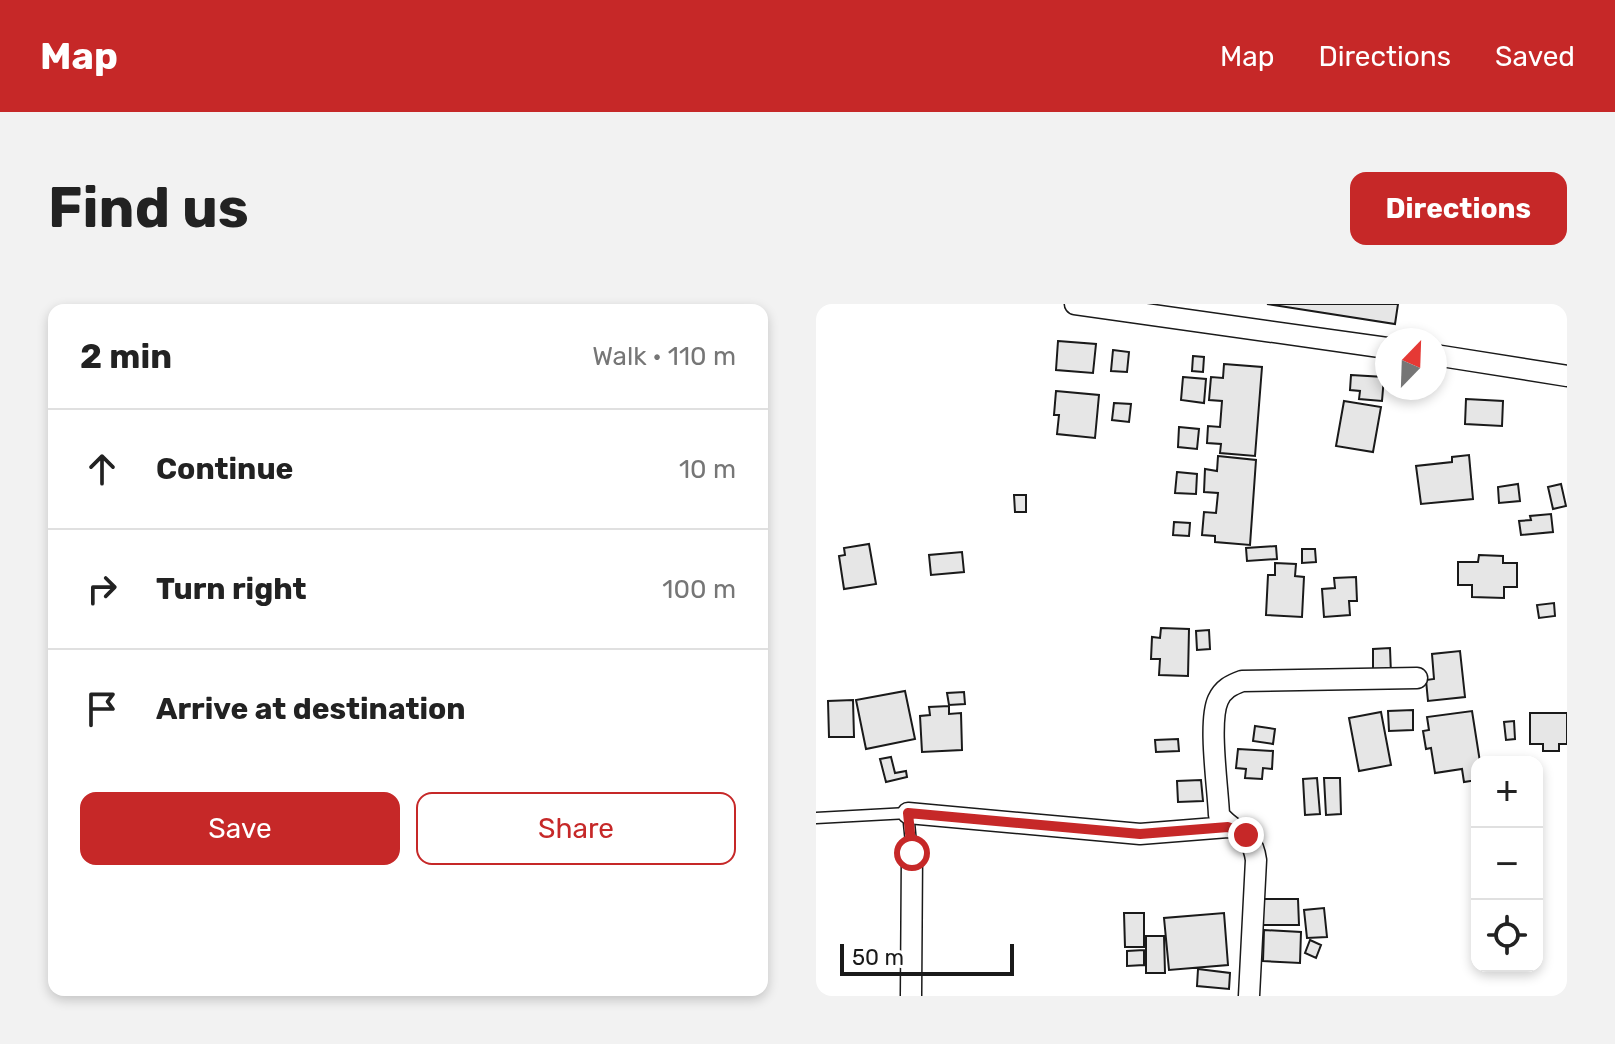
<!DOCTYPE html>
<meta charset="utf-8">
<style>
body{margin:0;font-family:Rubik,sans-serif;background:#f2f2f2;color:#222}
.controls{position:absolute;right:24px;bottom:24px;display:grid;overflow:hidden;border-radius:16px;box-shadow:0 4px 12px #0003}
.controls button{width:72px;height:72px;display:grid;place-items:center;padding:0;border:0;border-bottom:2px solid #e0e0e0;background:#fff;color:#222;font:40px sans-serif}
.compass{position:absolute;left:559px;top:24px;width:72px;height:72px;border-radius:50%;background:#fff;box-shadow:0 4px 12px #0003;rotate:23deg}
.scale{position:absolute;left:24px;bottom:20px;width:174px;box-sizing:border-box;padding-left:8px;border:4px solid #1a1a1a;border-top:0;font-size:22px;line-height:28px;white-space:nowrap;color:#1a1a1a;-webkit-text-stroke:6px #fff;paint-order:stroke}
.stop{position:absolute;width:24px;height:24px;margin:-18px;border:6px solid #c62828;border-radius:50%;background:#fff}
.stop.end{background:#c62828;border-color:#fff;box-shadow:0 2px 8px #0008}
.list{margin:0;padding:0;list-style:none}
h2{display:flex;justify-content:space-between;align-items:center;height:104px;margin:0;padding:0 32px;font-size:34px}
h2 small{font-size:26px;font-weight:400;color:#767676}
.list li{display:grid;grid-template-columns:52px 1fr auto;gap:24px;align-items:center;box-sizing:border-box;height:120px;padding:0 32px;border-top:2px solid #e0e0e0}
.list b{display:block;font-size:30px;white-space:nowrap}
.list em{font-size:26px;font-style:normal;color:#767676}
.actions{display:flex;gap:16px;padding:24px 32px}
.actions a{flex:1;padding:18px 0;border:2px solid #c62828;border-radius:16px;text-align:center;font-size:28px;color:#c62828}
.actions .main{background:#c62828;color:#fff}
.icon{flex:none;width:44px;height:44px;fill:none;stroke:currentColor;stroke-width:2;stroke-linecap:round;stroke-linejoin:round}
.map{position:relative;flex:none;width:751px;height:692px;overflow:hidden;border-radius:16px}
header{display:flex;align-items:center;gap:48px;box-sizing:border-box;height:112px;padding:0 40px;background:#c62828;color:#fff}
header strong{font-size:38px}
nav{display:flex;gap:44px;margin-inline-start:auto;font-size:28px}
.intro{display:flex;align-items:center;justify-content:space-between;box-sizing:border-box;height:192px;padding:0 48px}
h1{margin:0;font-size:56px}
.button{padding:20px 36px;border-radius:16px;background:#c62828;color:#fff;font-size:28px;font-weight:700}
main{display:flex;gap:48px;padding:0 48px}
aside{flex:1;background:#fff;border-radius:16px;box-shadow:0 4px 12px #0003}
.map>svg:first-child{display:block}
.building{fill:#e6e6e6;stroke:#1a1a1a;stroke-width:2}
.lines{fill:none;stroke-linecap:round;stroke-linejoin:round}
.lane-casing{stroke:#1a1a1a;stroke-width:13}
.street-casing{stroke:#1a1a1a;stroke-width:23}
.lane{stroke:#fff;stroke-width:10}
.street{stroke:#fff;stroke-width:20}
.route{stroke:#c62828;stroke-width:10}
</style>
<header>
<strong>Map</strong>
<nav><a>Map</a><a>Directions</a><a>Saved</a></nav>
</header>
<div class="intro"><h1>Find us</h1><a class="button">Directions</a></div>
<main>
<aside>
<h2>2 min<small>Walk · 110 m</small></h2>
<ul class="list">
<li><svg class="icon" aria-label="ahead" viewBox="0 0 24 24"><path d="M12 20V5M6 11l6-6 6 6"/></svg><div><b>Continue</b></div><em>10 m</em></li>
<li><svg class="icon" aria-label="right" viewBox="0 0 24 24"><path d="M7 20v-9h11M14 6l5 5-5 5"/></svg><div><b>Turn right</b></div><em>100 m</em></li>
<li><svg class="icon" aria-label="arrive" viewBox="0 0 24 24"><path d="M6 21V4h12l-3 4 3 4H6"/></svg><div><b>Arrive at destination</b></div></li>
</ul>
<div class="actions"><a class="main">Save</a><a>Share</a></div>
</aside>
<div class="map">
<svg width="751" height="692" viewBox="0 0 751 692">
<rect width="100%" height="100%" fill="#fff"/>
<path class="building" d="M451,0h131l-3,20z
M242,37l38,3 -3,29 -37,-3z
M297,46l16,2 -2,20 -16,-1z
M377,52l11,1 -1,15 -11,-1z
M408,60l38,3 -7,89 -35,-3 1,-9 -14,-1 1,-17 12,1 2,-26 -13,-1 2,-23 12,1z
M535,71l33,2 -2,24 -23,-2 1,-8 -10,-1z
M367,73l23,2 -2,24 -23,-3z
M240,87l43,4 -4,43 -38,-4 2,-19h-5z
M650,95l37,2 -1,25 -37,-2z
M528,97l37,6 -8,45 -37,-6z
M298,99l17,1 -2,18 -17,-2z
M363,123l20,2 -2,20 -19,-2z
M653,151l4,44 -52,5 -5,-38 36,-4v-5z
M402,152l38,4 -6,85 -35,-3v-6l-13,-1 2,-23 12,1 2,-20 -14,-1 1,-23 12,2z
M361,168l20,2 -1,20 -21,-1z
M702,180l2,17 -21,2 -1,-16z
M745,180l5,22 -13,3 -5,-22z
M198,191h12v17h-11z
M735,210l2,18 -32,3 -2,-14 12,-1 -1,-4z
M358,218l16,1 -1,13 -16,-1z
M53,240l7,40 -32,5 -5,-33 6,-1 -1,-7z
M460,242l1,13 -30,2 -1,-13z
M486,245h13l1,13 -14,1z
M146,248l2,20 -33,3 -2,-20z
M663,251l24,1v7h14v24h-13v11l-32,-1v-12h-14v-23h20z
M459,259l21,1 -1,12 9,1 -2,40 -36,-2 2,-40h7z
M540,273l1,24h-8l1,14 -26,2 -2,-28 13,-1 -1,-10z
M738,299l1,13 -16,2 -2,-13z
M345,324l28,1 -1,47 -29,-1 1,-16h-9l1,-22 8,1z
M393,326l1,19 -13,1 -1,-19z
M574,344l1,26 -18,1v-26z
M644,347l5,46 -37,4 -2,-21 8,-1 -2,-25z
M89,387l10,48 -49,10 -10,-49z
M148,388l1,12 -16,1 -2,-12z
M37,396l1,37h-25l-1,-36z
M133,402v8l12,-1 1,37 -40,2 -2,-36 10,-1 -1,-8z
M597,406v20l-24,1 -1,-20z
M656,407l8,51h-3v18l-13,2 -2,-13 -27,4 -4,-25 -5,1 -3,-18 6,-1 -2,-13z
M565,408l10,53 -32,6 -10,-53z
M714,409h37v31h-8v7h-16v-7h-13z
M698,417l1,18 -9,1 -2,-18z
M439,422l20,3 -2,15 -20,-3z
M362,435l1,12 -23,1 -1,-12z
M422,445l35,2 -1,18 -9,-1 -1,11 -17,-1 1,-9 -10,-1z
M75,453l4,16 11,-2 1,6 -21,5 -6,-23z
M501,474l3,36 -15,1 -2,-36z
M508,474h16l1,36 -15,1z
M385,476l2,21 -25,1 -1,-21z
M446,595h36l1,26h-36z
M508,604l3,29 -20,1 -3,-28z
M308,609h20v34h-19z
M408,609l4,52 -59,5 -5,-52z
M448,626l37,2 -1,31 -37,-2z
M330,632h18l1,37h-19z
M494,636l11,5 -5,13 -11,-5z
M328,646v15l-17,1v-15z
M382,665l32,4 -1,16 -32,-3z"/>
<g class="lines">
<g class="lane-casing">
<path id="lane" d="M0,514l92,-5 4,40"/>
</g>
<g class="street-casing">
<path id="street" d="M259,0l312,44
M619,51l132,21
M92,509l232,21 88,-7
M95,692l1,-143
M433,692l7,-136c-4,-30 -22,-25 -37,-45 -1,-27 -11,-93 -1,-115 5,-11 13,-15 24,-19l175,-3"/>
</g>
<use href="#lane" class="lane"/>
<use href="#street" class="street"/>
</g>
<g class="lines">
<path class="route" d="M96,549l-4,-40 232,21 88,-7 18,8"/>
</g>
</svg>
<div class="controls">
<button>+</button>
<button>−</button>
<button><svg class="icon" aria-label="locate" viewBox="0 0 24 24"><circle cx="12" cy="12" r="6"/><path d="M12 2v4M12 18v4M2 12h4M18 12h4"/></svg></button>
</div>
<svg class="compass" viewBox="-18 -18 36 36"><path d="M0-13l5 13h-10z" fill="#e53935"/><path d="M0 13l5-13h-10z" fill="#767676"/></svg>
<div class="scale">50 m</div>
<div class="stop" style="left:96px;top:549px"></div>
<div class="stop end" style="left:430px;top:531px"></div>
</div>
</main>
